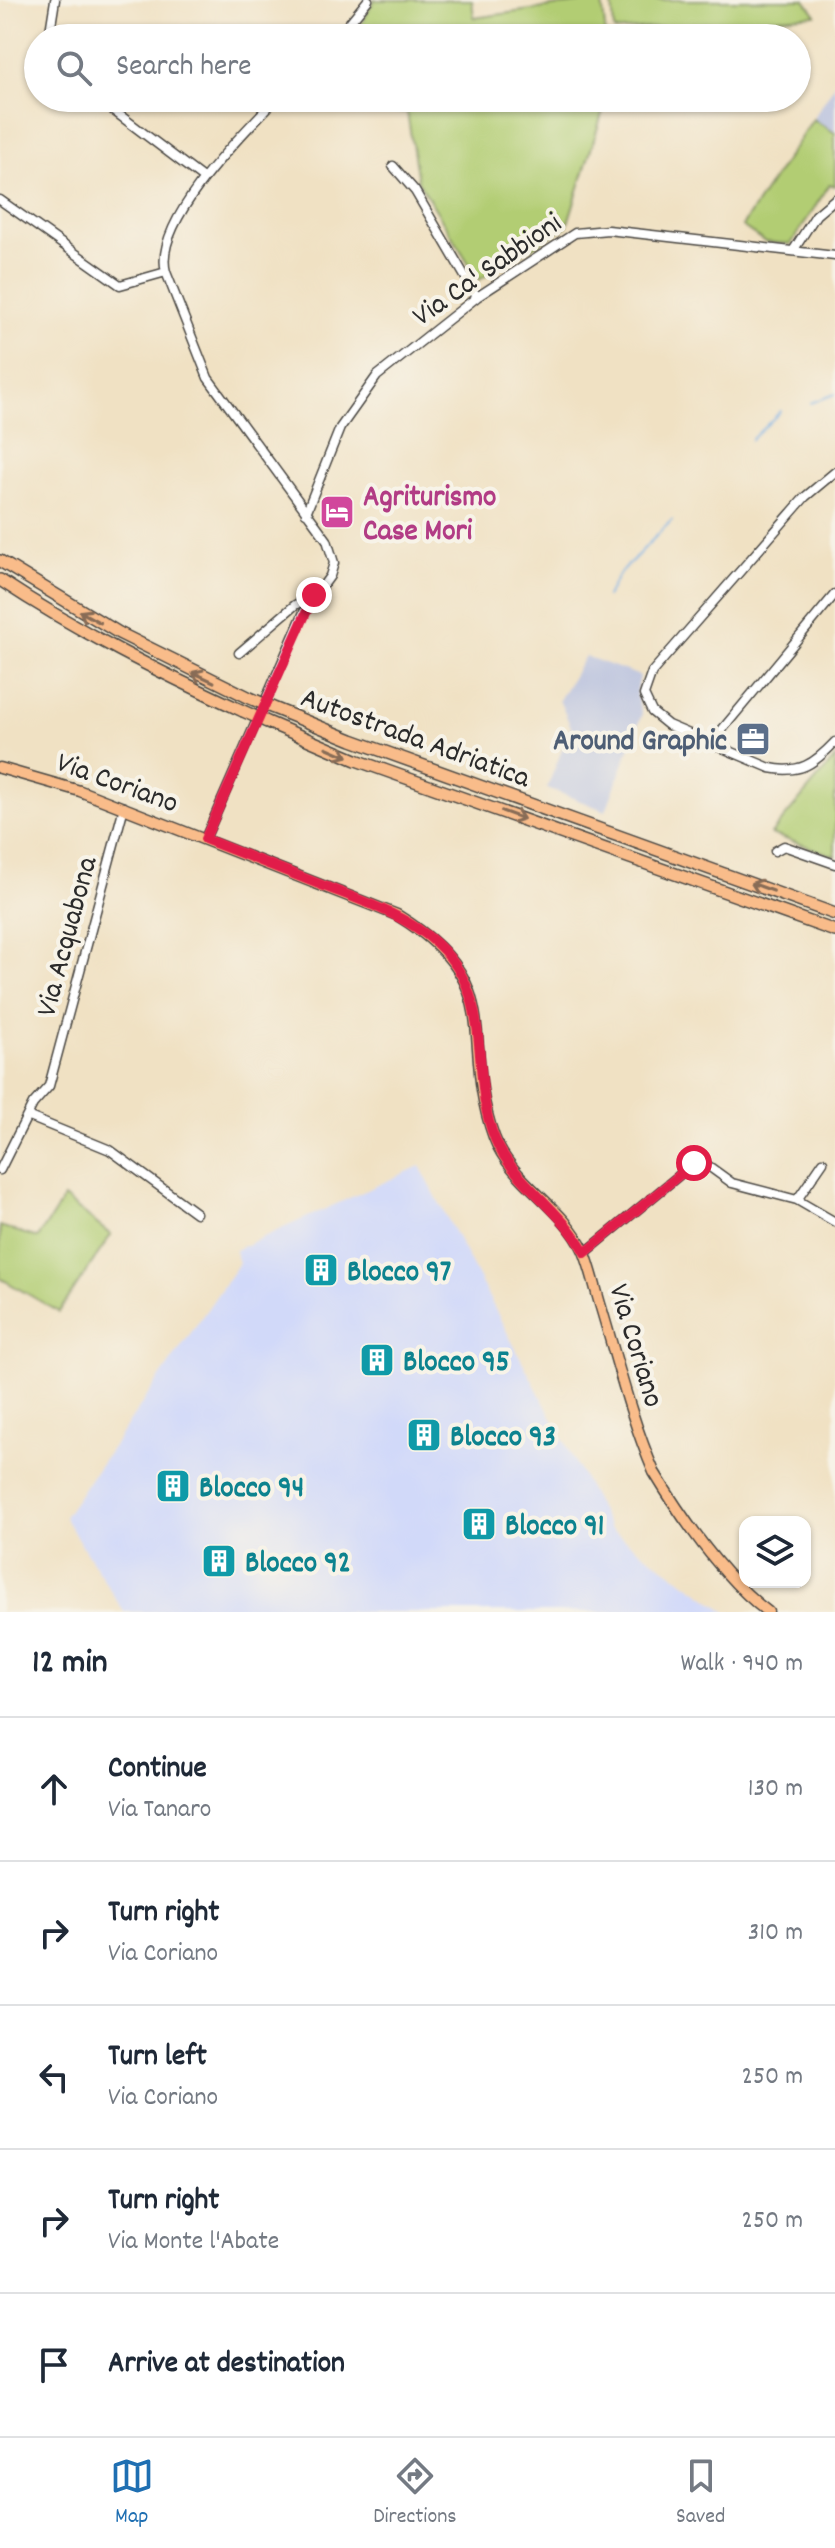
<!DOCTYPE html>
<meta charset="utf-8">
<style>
body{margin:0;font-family:Dekko,sans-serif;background:#f2f2f3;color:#1f2937}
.controls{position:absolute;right:24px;bottom:24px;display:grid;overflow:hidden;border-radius:16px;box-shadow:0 2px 6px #0004}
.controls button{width:72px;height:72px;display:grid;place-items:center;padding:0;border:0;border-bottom:2px solid #e0e1e3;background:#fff;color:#1f2937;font:40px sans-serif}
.stop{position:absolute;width:24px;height:24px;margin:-18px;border:6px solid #e11d48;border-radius:50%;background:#fff}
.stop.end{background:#e11d48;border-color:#fff;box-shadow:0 2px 8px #0008}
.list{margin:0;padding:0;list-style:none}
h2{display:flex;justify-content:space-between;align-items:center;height:104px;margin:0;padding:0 32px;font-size:34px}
h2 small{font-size:26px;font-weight:400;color:#747a83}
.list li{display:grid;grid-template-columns:52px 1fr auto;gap:24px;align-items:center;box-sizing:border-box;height:144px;padding:0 32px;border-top:2px solid #e0e1e3}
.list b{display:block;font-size:30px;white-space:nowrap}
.list p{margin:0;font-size:26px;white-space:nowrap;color:#747a83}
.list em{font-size:26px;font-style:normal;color:#747a83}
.icon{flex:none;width:44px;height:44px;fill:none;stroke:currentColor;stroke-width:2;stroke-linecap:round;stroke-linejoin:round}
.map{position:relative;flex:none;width:835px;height:1612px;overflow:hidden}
.search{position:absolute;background:#fff;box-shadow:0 2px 6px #0004;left:24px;right:24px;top:24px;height:88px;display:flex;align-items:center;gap:20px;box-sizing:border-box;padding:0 28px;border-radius:44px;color:#747a83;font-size:30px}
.sheet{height:824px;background:#fff}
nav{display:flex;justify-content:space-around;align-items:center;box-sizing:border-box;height:112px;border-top:2px solid #e0e1e3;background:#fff;font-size:22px;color:#747a83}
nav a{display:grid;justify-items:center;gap:4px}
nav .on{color:#1f6fb2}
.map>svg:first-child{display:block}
.built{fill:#d1d9f9}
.industrial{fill:#bbc3de}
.green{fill:#b2cd73;stroke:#6e7c4f;stroke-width:2}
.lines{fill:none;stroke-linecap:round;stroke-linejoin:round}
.stream{stroke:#72ace2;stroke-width:2}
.minor-casing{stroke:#494642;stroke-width:11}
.major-casing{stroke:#494642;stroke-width:13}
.highway-casing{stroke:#494642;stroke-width:14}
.minor{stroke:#fff;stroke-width:8}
.major{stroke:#f9bc8a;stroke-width:10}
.highway{stroke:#f9bc8a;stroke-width:11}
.highway-bridge-casing{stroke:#494642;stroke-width:14;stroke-linecap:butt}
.highway-bridge{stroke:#f9bc8a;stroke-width:11}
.oneway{stroke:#886c56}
.route{stroke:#e11d48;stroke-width:10}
.labels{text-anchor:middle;stroke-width:8;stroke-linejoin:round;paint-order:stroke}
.street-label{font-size:30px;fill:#2b2b2b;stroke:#f7f3e8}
.hotel-label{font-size:30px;font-weight:bold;fill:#b23c85;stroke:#f7f3e8;text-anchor:start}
.service-label{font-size:30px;font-weight:bold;fill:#4e5e75;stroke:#f7f3e8;text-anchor:end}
.culture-label{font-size:30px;font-weight:bold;fill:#0d838f;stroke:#f7f3e8;text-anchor:start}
</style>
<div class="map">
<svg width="835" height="1612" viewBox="0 0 835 1612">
<rect width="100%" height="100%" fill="#f7f3e8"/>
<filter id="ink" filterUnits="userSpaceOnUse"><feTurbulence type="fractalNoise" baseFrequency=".0125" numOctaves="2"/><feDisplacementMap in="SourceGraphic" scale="16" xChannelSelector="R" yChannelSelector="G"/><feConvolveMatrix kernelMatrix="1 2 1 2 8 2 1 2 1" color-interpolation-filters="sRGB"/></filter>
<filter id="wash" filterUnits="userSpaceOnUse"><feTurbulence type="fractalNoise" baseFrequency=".006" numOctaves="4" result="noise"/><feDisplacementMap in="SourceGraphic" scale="32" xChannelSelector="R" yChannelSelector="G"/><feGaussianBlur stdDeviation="1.8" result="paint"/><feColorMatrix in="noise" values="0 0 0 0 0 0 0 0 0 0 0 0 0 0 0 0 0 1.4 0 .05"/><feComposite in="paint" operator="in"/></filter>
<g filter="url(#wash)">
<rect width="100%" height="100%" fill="#f0e1c3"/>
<path class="built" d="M420,1166l190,363 117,83h-603l-60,-95 175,-254 -4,-13z"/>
<path class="industrial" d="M835,84v49l-22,-14z
M585,656l55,20 -4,19 6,19 -36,97 -59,-23 24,-61 -12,-27z"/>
<path class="green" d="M374,0h98l2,18 128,-18 4,38h-259l16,-16z
M612,0h193l11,15 -202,16z
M339,98h268l-40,128 -88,54 -61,-99 -11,-69 -59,-1z
M813,119l22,14v53l-5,-2 -39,60 -26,-2 -23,-16z
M835,758v98l-64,-22z
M64,1198l47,37 -52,77 -59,-34v-52l38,12z"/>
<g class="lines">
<path class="stream" d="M811,403l24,-9
M751,440l30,-29
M606,597l14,-24 52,-53"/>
</g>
</g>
<g filter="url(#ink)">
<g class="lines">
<g class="minor-casing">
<path id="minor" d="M49,38l6,-38
M337,38l31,-38
M97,98l107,81
M393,166l22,25 62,106
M0,200l120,85 46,-13 42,106 119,162 7,23 -4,13 -26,36 -99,227
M793,251l23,-36 19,-16
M166,272c-14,-50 78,-140 111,-174
M835,472l-30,25 -153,175 -8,23 8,17 16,13 102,43c30,6 44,-4 65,-26
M306,513l34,-85 37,-52 100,-79 98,-64 33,-3 227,26
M239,653l56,-48 18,-10
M711,743l124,-149
M775,851l9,-5 51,18
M27,1116l83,34 86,63
M0,1170l33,-66 16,-18 75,-279
M797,1200l26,-38
M585,1253l109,-90 9,-1 29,21 65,17 38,22"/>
</g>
<g class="major-casing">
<path id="major" d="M0,768l80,23 317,124c114,70 61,123 97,222 17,46 70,69 90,114 7,17 11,36 16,53 17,56 31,115 54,168 28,46 71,108 114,140"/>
</g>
<g class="highway-casing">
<path id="highway" d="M0,561l119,72 131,65
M0,580c77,51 159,92 243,131
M271,707l81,33 483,174
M265,721l91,39 479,171"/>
</g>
<use href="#minor" class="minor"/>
<use href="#major" class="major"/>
<use href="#highway" class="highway"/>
<g class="highway-bridge-casing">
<path id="highway-bridge" d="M250,698l21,9
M243,711l22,10"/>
</g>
<use href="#highway-bridge" class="highway-bridge"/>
</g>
<defs><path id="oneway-shaft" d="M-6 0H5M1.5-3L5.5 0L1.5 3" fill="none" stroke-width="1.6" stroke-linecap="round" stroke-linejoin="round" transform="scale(2)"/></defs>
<g class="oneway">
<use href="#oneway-shaft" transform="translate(90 617) rotate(-151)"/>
<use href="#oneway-shaft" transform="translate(203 677) rotate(-155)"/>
<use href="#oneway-shaft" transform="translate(337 752) rotate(23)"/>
<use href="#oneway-shaft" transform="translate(513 815) rotate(20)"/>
<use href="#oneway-shaft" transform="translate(762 887) rotate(-160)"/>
</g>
</g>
<g class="lines" filter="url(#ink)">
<path class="route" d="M314,595l-109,244c38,15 76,30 114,45 60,24 129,43 151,111 15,46 6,99 25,144 17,42 67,70 90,114l109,-90"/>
</g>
<defs>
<g id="hotel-square" transform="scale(1.8)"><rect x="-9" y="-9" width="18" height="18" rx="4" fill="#d1479c" stroke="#f7f3e8"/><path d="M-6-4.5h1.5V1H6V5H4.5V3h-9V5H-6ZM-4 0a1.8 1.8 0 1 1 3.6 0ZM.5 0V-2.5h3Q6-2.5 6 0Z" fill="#fff"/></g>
<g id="office-square" transform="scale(1.8)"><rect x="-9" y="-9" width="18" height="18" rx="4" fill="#5c6f8a" stroke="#f7f3e8"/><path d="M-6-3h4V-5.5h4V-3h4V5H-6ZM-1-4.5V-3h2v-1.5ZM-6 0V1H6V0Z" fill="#fff"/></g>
<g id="building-square" transform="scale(1.8)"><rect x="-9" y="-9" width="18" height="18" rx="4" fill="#0f9aa8" stroke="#f7f3e8"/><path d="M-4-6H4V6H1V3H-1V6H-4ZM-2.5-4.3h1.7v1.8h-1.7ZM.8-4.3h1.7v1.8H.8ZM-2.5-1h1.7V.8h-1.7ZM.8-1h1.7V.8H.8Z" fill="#fff"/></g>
</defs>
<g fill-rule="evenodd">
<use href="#hotel-square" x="337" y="512"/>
<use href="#office-square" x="753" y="739"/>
<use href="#building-square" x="321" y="1270"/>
<use href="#building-square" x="377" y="1360"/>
<use href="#building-square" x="424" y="1435"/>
<use href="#building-square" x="173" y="1486"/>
<use href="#building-square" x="479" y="1524"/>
<use href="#building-square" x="219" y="1561"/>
</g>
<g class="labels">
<g class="street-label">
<text transform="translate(486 268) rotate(-35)" y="10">Via Ca' Sabbioni</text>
<text transform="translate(416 736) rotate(20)" y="10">Autostrada Adriatica</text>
<text transform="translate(118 781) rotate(20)" y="10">Via Coriano</text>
<text transform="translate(65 936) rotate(-75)" y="10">Via Acquabona</text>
<text transform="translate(638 1345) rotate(73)" y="10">Via Coriano</text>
</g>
<g class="hotel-label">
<text x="363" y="505">Agriturismo<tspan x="363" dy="34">Case Mori</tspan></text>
</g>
<g class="service-label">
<text x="727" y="749">Around Graphic</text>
</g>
<g class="culture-label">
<text x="347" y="1280">Blocco 97</text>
<text x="403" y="1370">Blocco 95</text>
<text x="450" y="1445">Blocco 93</text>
<text x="199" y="1496">Blocco 94</text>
<text x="505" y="1534">Blocco 91</text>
<text x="245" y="1571">Blocco 92</text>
</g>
</g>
</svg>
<div class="controls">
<button><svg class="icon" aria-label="layers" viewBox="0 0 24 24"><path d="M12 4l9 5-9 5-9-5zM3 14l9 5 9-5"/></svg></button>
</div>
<div class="stop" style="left:694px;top:1163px"></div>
<div class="stop end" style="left:314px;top:595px"></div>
<div class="search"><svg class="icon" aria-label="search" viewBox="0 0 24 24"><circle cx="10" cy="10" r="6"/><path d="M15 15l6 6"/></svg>Search here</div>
</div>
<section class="sheet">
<h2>12 min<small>Walk · 940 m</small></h2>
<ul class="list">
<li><svg class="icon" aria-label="ahead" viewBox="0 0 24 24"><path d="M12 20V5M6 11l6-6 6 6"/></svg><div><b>Continue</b><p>Via Tanaro</p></div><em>130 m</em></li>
<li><svg class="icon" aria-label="right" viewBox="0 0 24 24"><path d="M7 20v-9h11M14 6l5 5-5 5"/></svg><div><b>Turn right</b><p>Via Coriano</p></div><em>310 m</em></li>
<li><svg class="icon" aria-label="left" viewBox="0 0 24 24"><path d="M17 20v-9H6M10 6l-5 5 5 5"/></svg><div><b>Turn left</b><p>Via Coriano</p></div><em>250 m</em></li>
<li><svg class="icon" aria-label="right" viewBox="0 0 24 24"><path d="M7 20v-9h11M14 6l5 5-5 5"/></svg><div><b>Turn right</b><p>Via Monte l'Abate</p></div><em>250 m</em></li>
<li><svg class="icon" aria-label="arrive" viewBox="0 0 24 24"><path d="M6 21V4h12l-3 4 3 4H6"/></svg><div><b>Arrive at destination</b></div></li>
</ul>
</section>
<nav>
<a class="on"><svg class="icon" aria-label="map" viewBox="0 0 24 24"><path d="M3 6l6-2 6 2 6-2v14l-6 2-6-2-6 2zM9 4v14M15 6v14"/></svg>Map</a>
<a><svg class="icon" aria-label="directions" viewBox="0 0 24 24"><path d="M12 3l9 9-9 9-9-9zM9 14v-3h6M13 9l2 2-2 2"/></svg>Directions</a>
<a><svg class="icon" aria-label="saved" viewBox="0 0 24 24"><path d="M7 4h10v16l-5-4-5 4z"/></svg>Saved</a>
</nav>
